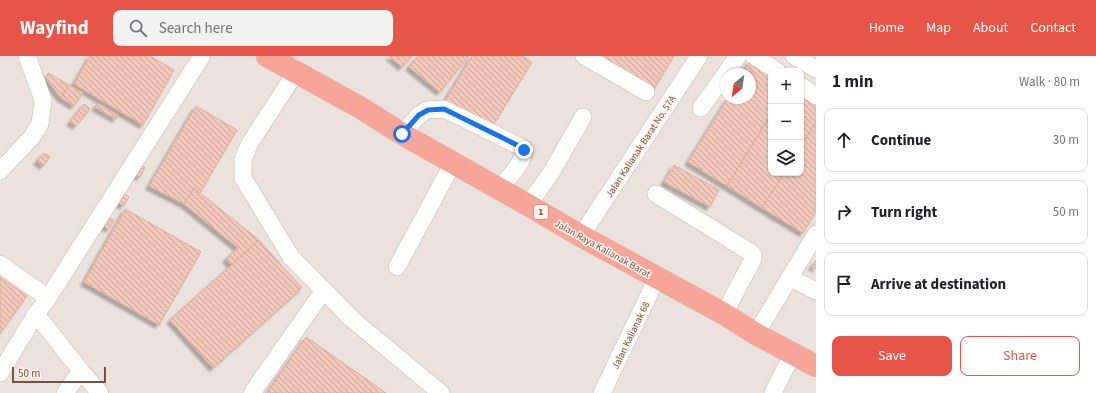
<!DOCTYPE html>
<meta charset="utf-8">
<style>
body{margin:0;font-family:"Source Sans 3",sans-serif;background:#f2f2f2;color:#202124}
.controls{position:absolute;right:12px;top:12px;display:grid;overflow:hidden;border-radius:8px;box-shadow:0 1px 3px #0004}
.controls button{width:36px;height:36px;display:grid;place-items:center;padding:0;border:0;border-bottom:1px solid #e0e0e0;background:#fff;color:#202124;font:20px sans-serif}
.compass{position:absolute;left:720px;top:12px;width:36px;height:36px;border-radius:50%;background:#fff;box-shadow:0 1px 3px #0004;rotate:209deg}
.scale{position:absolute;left:12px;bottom:10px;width:94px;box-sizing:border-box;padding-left:4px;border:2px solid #735249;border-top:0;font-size:11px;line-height:14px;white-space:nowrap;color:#735249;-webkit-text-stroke:3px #fff3e8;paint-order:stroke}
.stop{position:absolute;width:12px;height:12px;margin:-9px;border:3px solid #1a73e8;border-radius:50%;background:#fff}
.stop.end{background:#1a73e8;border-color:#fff;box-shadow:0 1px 4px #0008}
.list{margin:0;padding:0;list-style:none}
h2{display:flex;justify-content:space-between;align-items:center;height:52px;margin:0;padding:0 16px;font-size:17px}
h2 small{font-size:13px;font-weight:400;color:#757577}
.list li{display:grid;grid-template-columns:26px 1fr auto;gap:12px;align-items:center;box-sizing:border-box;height:64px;margin:0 8px 8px;padding:0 8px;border:1px solid #e0e0e0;border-radius:8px}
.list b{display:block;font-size:15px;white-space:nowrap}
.list em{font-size:13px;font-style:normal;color:#757577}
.actions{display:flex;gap:8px;padding:12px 16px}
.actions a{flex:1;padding:9px 0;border:1px solid #e65547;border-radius:8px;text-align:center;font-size:14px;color:#e65547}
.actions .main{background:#e65547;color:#fff}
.icon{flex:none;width:22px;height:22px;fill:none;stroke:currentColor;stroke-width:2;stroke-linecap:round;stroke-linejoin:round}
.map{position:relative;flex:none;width:816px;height:337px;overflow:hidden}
header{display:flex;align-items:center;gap:24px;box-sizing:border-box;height:56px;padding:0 20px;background:#e65547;color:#fff}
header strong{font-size:19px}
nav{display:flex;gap:22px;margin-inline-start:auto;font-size:14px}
.search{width:280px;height:36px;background:#f2f2f2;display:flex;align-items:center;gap:10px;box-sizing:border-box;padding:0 14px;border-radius:8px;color:#757577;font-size:15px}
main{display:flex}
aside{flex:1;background:#fff}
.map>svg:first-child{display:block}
.industrial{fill:#ebe2dd;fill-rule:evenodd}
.building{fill:url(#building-back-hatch);stroke:#e4ac9a;filter:url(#shadow)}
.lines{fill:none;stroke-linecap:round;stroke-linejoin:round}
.minor-casing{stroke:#cfb6ac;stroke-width:18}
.highway-casing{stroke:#d8cfcc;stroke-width:23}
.minor{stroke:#fff;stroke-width:17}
.highway{stroke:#f6a598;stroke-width:22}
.route{stroke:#1a73e8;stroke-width:5}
.labels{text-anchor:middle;stroke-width:3;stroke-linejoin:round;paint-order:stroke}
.shield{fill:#fff3e8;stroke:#9d8279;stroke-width:1}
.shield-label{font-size:9px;font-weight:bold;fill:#735249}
.street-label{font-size:10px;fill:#735249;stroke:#fff3e8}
</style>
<header>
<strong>Wayfind</strong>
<div class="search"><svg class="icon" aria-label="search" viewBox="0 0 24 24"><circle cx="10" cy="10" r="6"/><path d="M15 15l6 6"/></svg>Search here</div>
<nav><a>Home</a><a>Map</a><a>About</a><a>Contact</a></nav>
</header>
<main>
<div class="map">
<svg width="816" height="337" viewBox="0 0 816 337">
<defs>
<pattern id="building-back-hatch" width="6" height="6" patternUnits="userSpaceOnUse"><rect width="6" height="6" fill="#f1c8b9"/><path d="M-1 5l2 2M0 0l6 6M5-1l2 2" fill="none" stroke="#c8a598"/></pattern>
<filter id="shadow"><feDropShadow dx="-3.5" dy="3.5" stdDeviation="1" flood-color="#0004"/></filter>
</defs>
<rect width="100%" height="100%" fill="#fceee2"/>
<path class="industrial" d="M0,0h816v337h-816zM771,15h30v102h-30zM726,18h24v24h-24z"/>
<path class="building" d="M90,0h60l24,14 -31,55 -69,-41z
M389,0h23l-10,11z
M418,0h51l-29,36 -31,-25z
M472,0h50l10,6 -41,67 -46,-28z
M588,0h86l-23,38z
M750,5l21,13v40l-44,72 -39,-24 40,-64h22v-24h-8z
M48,17l21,12 -8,13 -15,-19z
M69,29l14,8 -9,13 -13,-8z
M801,36l15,10v20l-15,24z
M98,47l20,12 -2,4 -21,-12z
M84,48l6,5 -14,17 -6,-4z
M196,50l41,24 -37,63 -6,-5 -10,16 -35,-18z
M771,58v59h13l-22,35 -35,-22z
M816,66v90l-13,21 -41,-25 22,-35h17v-27z
M44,97l6,4 -7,9 -6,-5z
M139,109l6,2 -5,10 -5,-2z
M674,109l45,25 -9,17 -46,-25z
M194,132l65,52 -28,25 -5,-6 12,-11 -54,-44z
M124,138l5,3 -6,9 -4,-3z
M125,153l76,43 -42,73 -75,-43z
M107,160l7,4 -5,9 -7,-4z
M259,184l43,48 -89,80 -43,-48z
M816,204v9l-4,-2z
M0,221l27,19 -27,38z
M306,281l80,56h-119z"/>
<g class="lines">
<g class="minor-casing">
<path id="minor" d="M584,0l62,36
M754,0l23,15
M794,0l22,13
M296,16l-46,71 -7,16v19l48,79 62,63 88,73
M801,30l15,10
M701,52l37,-52
M402,78l17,-19 8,-5 17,-1 79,39c5,10 -17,33 -24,41
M0,115l31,-33 9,-14 3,-24 -16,-44
M656,138l94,58 3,3v4l-29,55
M528,149l23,-32 32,-56
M581,180l118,-180
M0,208l48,34
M397,211l56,-104
M790,222l26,13
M36,258l45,57 19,22
M756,278l60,-100
M0,317l36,-59 12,-16 154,-242
M65,337l16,-22
M252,337l72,-103
M602,337l55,-115
M773,337l20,-40"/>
</g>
<g class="highway-casing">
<path id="highway" d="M267,0l94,52 41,26 126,71 53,31 143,78 32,20 60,32"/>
</g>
<use href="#minor" class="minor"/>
<use href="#highway" class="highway"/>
</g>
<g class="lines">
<path class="route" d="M402,78l17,-19 9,-5 16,-1 79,39 1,2"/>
</g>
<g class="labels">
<rect class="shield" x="534" y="149" width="14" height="14" rx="3"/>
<g class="shield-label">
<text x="541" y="159">1</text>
</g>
<g class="street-label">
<text transform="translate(640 90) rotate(-57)" y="4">Jalan Kalianak Barat No. 57A</text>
<text transform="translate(603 192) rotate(29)" y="4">Jalan Raya Kalianak Barat</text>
<text transform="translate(630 279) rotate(-64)" y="4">Jalan Kalianak 68</text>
</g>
</g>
</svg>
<div class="controls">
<button>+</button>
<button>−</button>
<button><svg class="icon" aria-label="layers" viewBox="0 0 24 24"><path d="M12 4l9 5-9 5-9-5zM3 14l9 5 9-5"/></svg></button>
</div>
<svg class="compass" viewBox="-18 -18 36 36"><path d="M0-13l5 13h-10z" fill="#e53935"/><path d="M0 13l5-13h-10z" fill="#757577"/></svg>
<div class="scale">50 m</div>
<div class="stop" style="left:402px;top:78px"></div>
<div class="stop end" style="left:524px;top:94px"></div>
</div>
<aside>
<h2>1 min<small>Walk · 80 m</small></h2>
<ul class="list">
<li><svg class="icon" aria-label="ahead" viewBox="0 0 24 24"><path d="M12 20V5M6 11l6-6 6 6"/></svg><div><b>Continue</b></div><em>30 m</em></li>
<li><svg class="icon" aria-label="right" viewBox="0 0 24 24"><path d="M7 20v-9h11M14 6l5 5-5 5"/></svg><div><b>Turn right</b></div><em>50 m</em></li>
<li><svg class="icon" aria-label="arrive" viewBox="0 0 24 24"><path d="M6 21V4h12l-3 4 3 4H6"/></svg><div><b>Arrive at destination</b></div></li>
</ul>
<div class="actions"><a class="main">Save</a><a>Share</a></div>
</aside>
</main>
